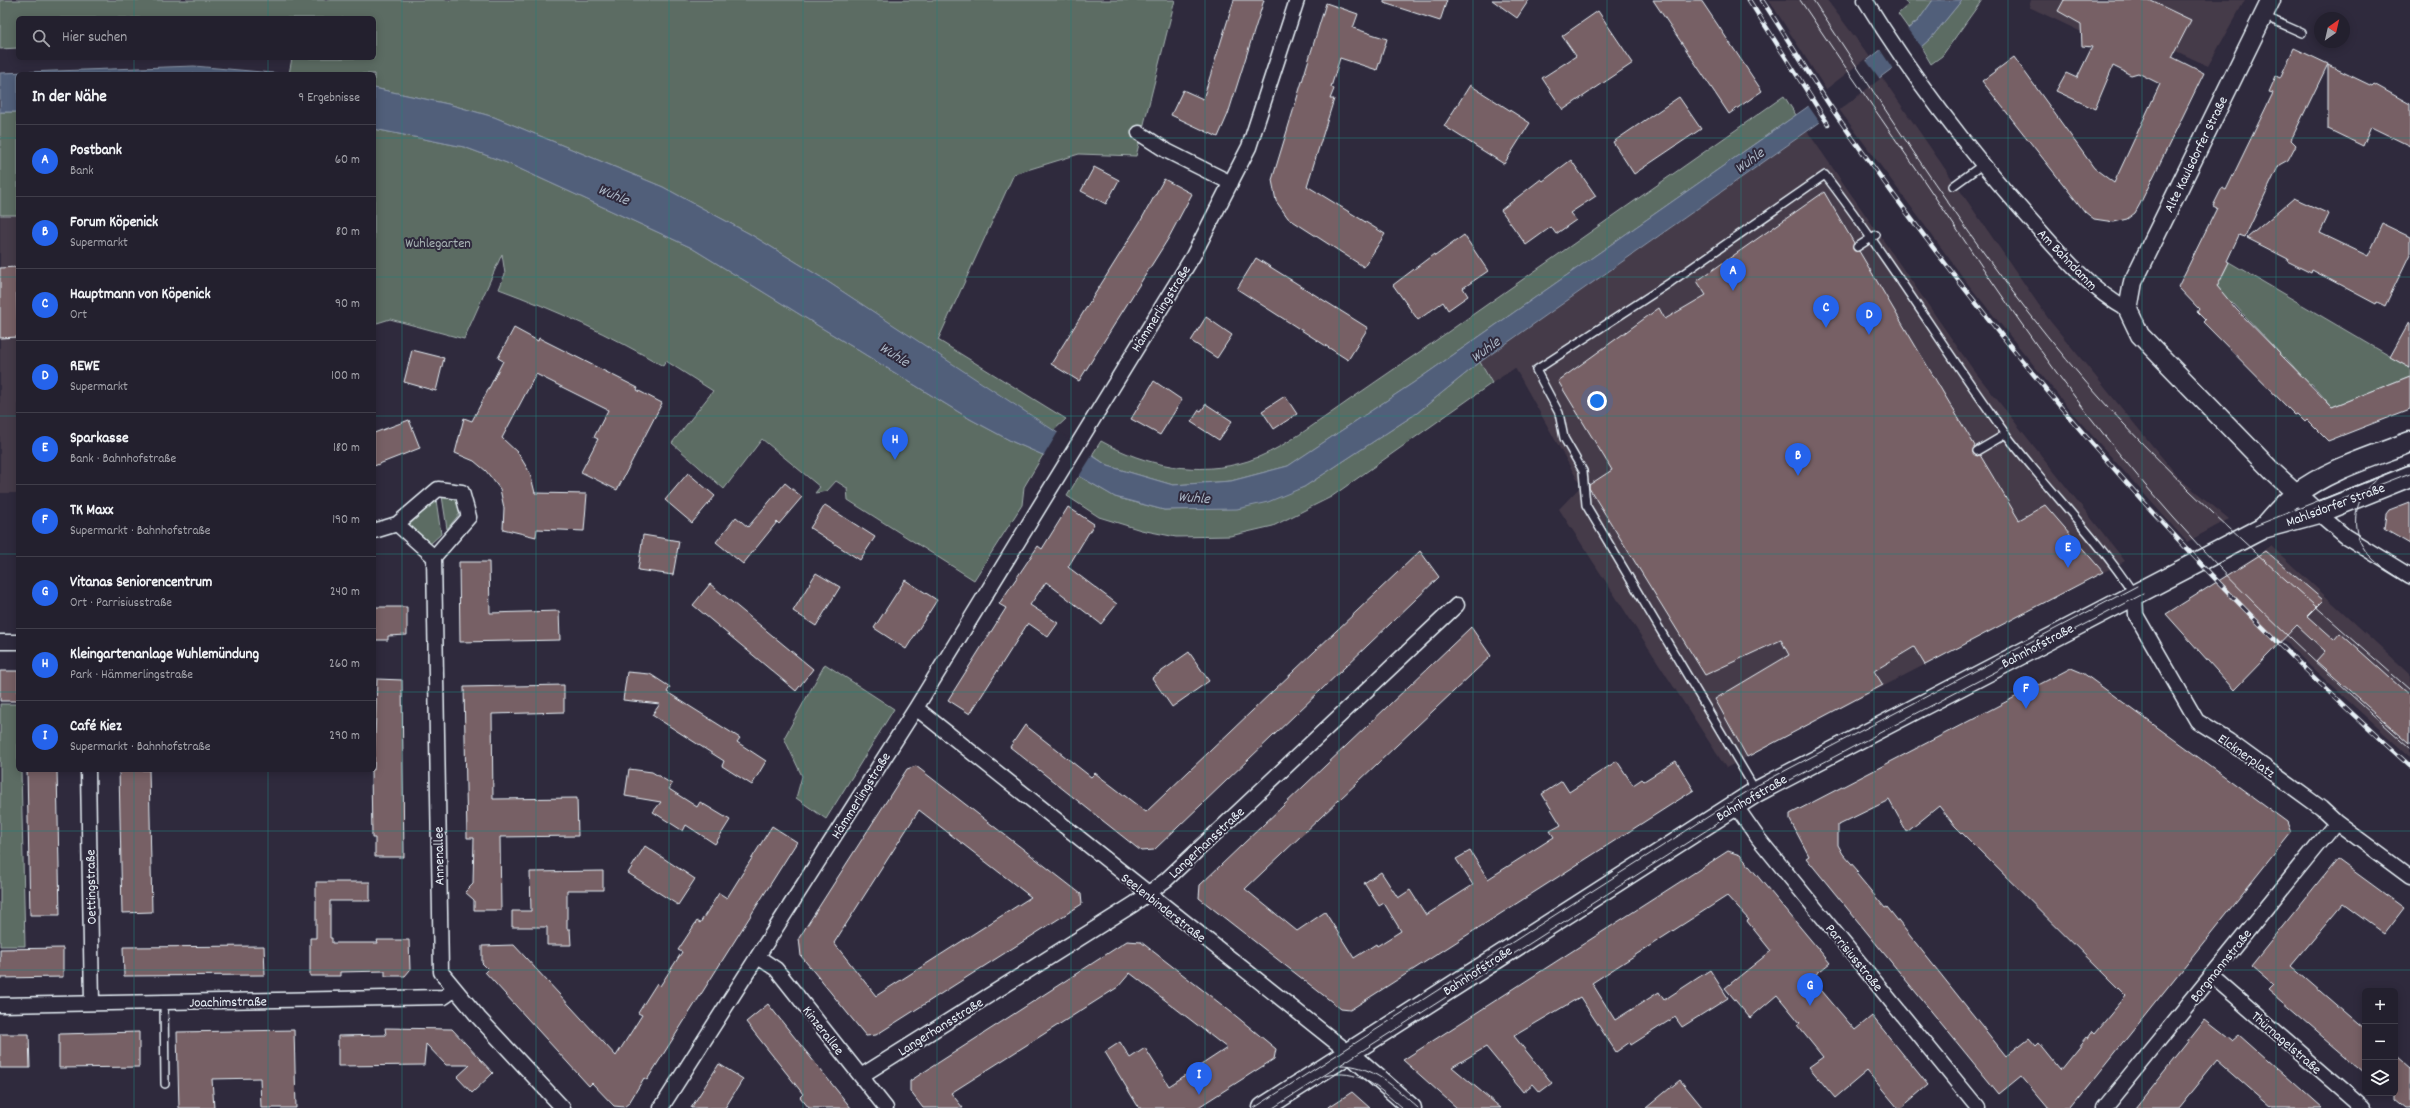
<!DOCTYPE html>
<html lang="de">
<meta charset="utf-8">
<style>
body{margin:0;font-family:Dekko,sans-serif;background:#2f2d3a;color:#f1f3f6}
.controls{position:absolute;right:12px;bottom:12px;display:grid;overflow:hidden;border-radius:6px;box-shadow:0 2px 10px #0003}
.controls button{width:36px;height:36px;display:grid;place-items:center;padding:0;border:0;border-bottom:1px solid #403e4a;background:#23202e;color:#f1f3f6;font:20px sans-serif}
.compass{position:absolute;left:2314px;top:12px;width:36px;height:36px;border-radius:50%;background:#23202e;box-shadow:0 2px 10px #0003;rotate:34deg}
.you{position:absolute;left:1597px;top:401px;width:14px;height:14px;margin:-10px;border:3px solid #fff;border-radius:50%;background:#1a73e8;box-shadow:0 0 0 6px #1a73e833}
.badge{display:grid;place-items:center;width:26px;height:26px;border-radius:50%;background:#2563eb;color:#fff;font-size:13px;font-weight:700}
.pin{position:absolute;translate:-50% -33px;filter:drop-shadow(0 1px 2px #0008)}
.pin::after{content:'';position:absolute;top:21px;width:14px;height:12px;background:inherit;clip-path:polygon(0 0,100% 0,50% 100%)}
.list{margin:0;padding:0;list-style:none}
h2{display:flex;justify-content:space-between;align-items:center;height:52px;margin:0;padding:0 16px;font-size:17px}
h2 small{font-size:13px;font-weight:400;color:#a3a3aa}
.list li{display:grid;grid-template-columns:26px 1fr auto;gap:12px;align-items:center;box-sizing:border-box;height:72px;padding:0 16px;border-top:1px solid #403e4a}
.list b{display:block;font-size:15px;white-space:nowrap}
.list p{margin:0;font-size:13px;white-space:nowrap;color:#a3a3aa}
.list em{font-size:13px;font-style:normal;color:#a3a3aa}
.icon{flex:none;width:22px;height:22px;fill:none;stroke:currentColor;stroke-width:2;stroke-linecap:round;stroke-linejoin:round}
.map{position:relative;flex:none;width:2410px;height:1108px;overflow:hidden}
.search{position:absolute;background:#23202e;box-shadow:0 2px 10px #0003;left:16px;top:16px;width:360px;height:44px;display:flex;align-items:center;gap:10px;box-sizing:border-box;padding:0 14px;border-radius:6px;color:#a3a3aa;font-size:15px}
.panel{position:absolute;background:#23202e;box-shadow:0 2px 10px #0003;left:16px;top:72px;width:360px;height:700px;border-radius:6px}
.map>svg:first-child{display:block}
.built{fill:#453a49}
.green{fill:#5c6c63;stroke:#a2aeae}
.water{fill:#515f7a;stroke:#8d99ac}
.pier{fill:#2f2a3d}
.building{fill:#776165;stroke:#e8f1f8;fill-rule:evenodd}
.lines{fill:none;stroke-linecap:round;stroke-linejoin:round}
.service-casing{stroke:#e8f1f8;stroke-width:10}
.minor-casing{stroke:#e8f1f8;stroke-width:17}
.tertiary-casing{stroke:#e8f1f8;stroke-width:21}
.secondary-casing{stroke:#e8f1f8;stroke-width:23}
.service{stroke:#2f2a3d;stroke-width:7}
.minor{stroke:#2f2a3d;stroke-width:14}
.tertiary{stroke:#2f2a3d;stroke-width:18}
.secondary{stroke:#2f2a3d;stroke-width:20}
.tram{stroke:#e8f1f8;stroke-width:1}
.rail-casing{stroke:#e8f1f8;stroke-width:4.5}
.rail{stroke:#2f2a3d;stroke-width:3;stroke-dasharray:9;stroke-linecap:butt}
.grid{fill:none;stroke:#25827c;stroke-width:1;stroke-opacity:0.55}
.labels{text-anchor:middle;stroke-width:4;stroke-linejoin:round;paint-order:stroke}
.street-label{font-size:14px;fill:#e8f1f8;stroke:#2f2a3d}
.park-label{font-size:14px;fill:#a9b5b5;stroke:#2f2a3d}
.water-label{font-size:15px;font-style:italic;fill:#acb7c6;stroke:#2f2a3d}
</style>
<div class="map">
<svg width="2410" height="1108" viewBox="0 0 2410 1108">
<rect width="100%" height="100%" fill="#2f2a3d"/>
<filter id="ink" filterUnits="userSpaceOnUse"><feTurbulence type="fractalNoise" baseFrequency=".025" numOctaves="2"/><feDisplacementMap in="SourceGraphic" scale="8" xChannelSelector="R" yChannelSelector="G"/><feConvolveMatrix kernelMatrix="1 2 1 2 8 2 1 2 1" color-interpolation-filters="sRGB"/></filter>
<g filter="url(#ink)">
<path class="built" d="M1769,0h58l43,57 -43,34z
M2031,0h214l-37,66 -47,-22 -10,21 -122,-58z
M1881,76l169,245 129,157 50,41 -42,23 -113,-127 -106,-131 -130,-176z
M1807,131l165,237 153,193 -399,207 -167,-259 22,-23 -66,-118 -23,15 -12,-21z
M0,215h18v278h-18z
M2271,546l139,128v83l-100,-91 -88,-88z"/>
<path class="green" d="M0,0h1175l-39,156 -57,-2 -65,20 -76,166 128,79 -13,12 -234,-155 -69,-42 -87,-47 -169,-70 -46,-13 -74,-16v-14h-85l3,-16h82v-40h-356v30l-18,1z
M1904,0h29l-15,21 -10,7 -10,-14 10,-9z
M1962,0h20l-40,56 -11,8 -10,-17 10,-9z
M1784,96l12,19 -383,268 -125,83 -57,15 -58,4 -65,-19 -16,-11 9,-14c45,25 97,36 147,20 30,-10 55,-29 80,-46 30,-21 60,-42 90,-62 122,-86 244,-171 366,-257z
M0,112h18v103h-18z
M374,129l90,18 43,16 183,84 280,172 43,23 30,13 -19,32 -2,18 -48,75 -126,-80 -1,-12 -11,-7 -9,10 -12,2 5,-6 -58,-48 -38,50 -52,-46 41,-52 -47,-30 -3,5c-53,-31 -107,-56 -164,-77l6,-15 -3,-20 -38,85 -74,-20 -16,5z
M2229,262l181,106v8l-78,31 -21,-24 -1,2 -25,-28 -1,1 -52,-56 -2,1 -14,-15z
M1480,362l12,21 -161,114 -58,29 -43,10 -54,1 -35,-7 -42,-13 -32,-21 12,-20 36,21 49,13 79,-3 61,-20 113,-74z
M442,496l16,4 3,12 -14,17z
M436,500l5,34 -12,11 -20,-20z
M825,664l69,45 -68,110 -30,-21 6,-22 -18,-38z
M0,704h18v66h3l4,176h-25z"/>
<path class="water" d="M1933,0h29l-31,38 -10,9 -105,78 -336,237 -63,51 -113,74 -36,15 -31,7 -73,1 -49,-13 -72,-42 -30,-13 -43,-23 -280,-172 -183,-84 -43,-16 -90,-18v-41l74,16 46,13 169,70 87,47 69,42 289,190 65,19 58,-4 57,-15 125,-83 393,-275 112,-87z
M194,66l90,8h-266v38h-18v-39z"/>
<path class="pier" d="M1906,27l16,22 -29,20 -14,-21z
M1865,59l15,20 -59,45 -14,-20z
M1058,432l35,22 -15,24 -35,-21z"/>
<path class="building" d="M1234,0h30l-36,114 -10,23 -47,-22 12,-25 20,9z
M1384,0h63l-7,21 -56,-18z
M1492,0h37l-12,18z
M1653,0h48l61,91 -33,23z
M2064,0h85l42,20 -19,37 32,16 -64,131 -5,9 -8,6 -13,3 -20,-3 -9,-7 -103,-131 32,-24 80,111 20,15 46,-99 -22,-11 -7,2 -18,-9 -18,43 -39,-18 10,-18 11,5 15,-31 -10,-1 -1,-22 -23,-13z
M1326,3l32,11 -5,14 34,11 -10,31 -37,-12 -9,29 3,2 -4,10h4l-27,87 78,48 -21,33 -76,-49 -12,-17 -4,-21z
M1598,11l35,52 -70,47 -21,-32 34,-22 -14,-20z
M2294,48l34,16 -37,76 5,5 -8,15 -9,5 -34,72 -6,-2 -12,26 2,1 -12,24 19,23 96,98 78,-31v33l-82,32 -21,-21 -2,2 -8,-8 -2,1 -92,-93 2,-2 -8,-8 2,-3 -21,-22 39,-79 -4,-2 9,-18 4,2 47,-97 -4,-1 7,-16 4,2z
M2328,65l44,21 2,-2 36,20v42l-39,-19 -8,19 -35,-17z
M1470,85l60,38 -26,41 -60,-38z
M1679,97l22,32 -67,45 -21,-32z
M1571,160l25,36 -26,17 6,7 -20,14 -5,-7 -25,18 -25,-35 40,-31 2,2z
M1094,167l25,13 -13,24 -25,-13z
M1164,179l28,15 -24,45 -89,142 -28,-17 89,-142z
M1824,192l30,51 -1,6 6,2 116,195 -2,7 4,3 3,-1 39,65 26,-15 58,67 -178,93 -11,-18 -40,24 9,14 -136,72 -32,-58 74,-44 -8,-15 -76,35 -116,-187v-3l23,-15 -54,-89 101,-73 6,11 41,-24 -9,-14z
M2294,198l35,16 -9,19 48,23 15,-32 27,13v17l-25,52 -8,-4 -1,2 -64,-34 -1,3 -24,-12 1,-2 -41,-21z
M1464,235l24,36 -25,17 5,8 -20,14 -5,-8 -25,18 -25,-35 41,-31 1,2z
M1256,258l112,70 -20,32 -111,-71z
M16,267l2,70 -18,1v-70z
M1206,317l26,18 -15,23 -26,-17z
M2410,321v47l-20,-11z
M514,328l24,13 1,-3 99,50 -1,2 25,13 -45,87 -36,-18 17,-33 -4,-2 14,-27 -72,-36 -34,64 16,15 12,20 5,20 52,1 -3,37 -47,-2 -1,8 -33,-8 1,-21 -4,-19 -14,-18 -12,-10 -19,-8 9,-35 8,3 31,-60 -5,-3z
M412,350l32,8 -8,33 -32,-9z
M1154,381l28,19 -22,35 -29,-16z
M1285,396l12,18 -23,15 -12,-18z
M1206,404l26,17 -13,19 -28,-18 8,-12 2,1z
M409,420l11,28 -46,18v-33z
M688,473l27,23 -23,27 -27,-23z
M785,483l17,14 -23,27 -2,-2 -34,42 -27,-22 20,-25 12,10z
M2410,502v42l-26,-15 2,-15 3,-4z
M825,505l50,32 -15,23 -50,-32z
M1068,507l26,17 -26,43 49,37 -16,20 -55,-42 -16,23 28,18 -10,14 -20,-14 -58,91 -22,-14 58,-92 -7,-4 39,-58 4,3z
M643,535l36,6 -6,34 -35,-5z
M1420,551l19,26 -285,273 -13,1 -131,-104 15,-22 66,52 4,-4 51,39z
M2266,551l57,49 -16,16 27,24 6,-7 70,63v48l-94,-83 9,-10 -28,-26 -63,65 -68,-76z
M459,562h30l1,51 69,-2 1,29 -100,2z
M816,573l24,14 -24,39 -23,-15z
M905,580l32,20 -31,49 -32,-21z
M710,584l103,85 -17,22 -103,-86z
M374,607h33v28l-19,1v4h-13z
M1471,627l20,29 -246,233 52,42 28,-19 29,46 22,-14 1,2 24,-15 -17,-28 -5,3 -15,-23 17,-11 17,26 12,-8 16,25 47,-30 -17,-26 14,-8 18,28 66,-42 -4,-6 11,-6 -19,-31 20,-13 7,11 48,-31 16,24 9,-6 2,2 32,-20 18,29 -344,220 -9,-1 -142,-111 1,-13z
M1189,652l20,29 -37,26 -20,-29z
M2071,668l12,5 204,149 4,11 -220,275h-23l-27,-32 -22,18 -193,-236 3,-2 -19,-36v-6zM1889,800l18,32 32,-26 16,20 171,170 -31,37 -2,-2 -5,7 -2,-1 -26,32 -21,-26 -3,3 -7,-8 -23,18 -119,-149 -2,1 -29,-35 2,-2 -15,-17 -5,-9v-20z
M0,671h18v30h-18z
M627,672l23,2 20,13 -3,5 73,46 -3,4 29,19 -14,24 -30,-19 2,-5 -72,-46 8,-11 -37,-4z
M377,679l25,1 2,177h-29v-19h-3l-1,-68h3z
M564,685v27l-72,2 1,85 84,-1 1,38 -78,1 1,73h-27v-10l-9,-8 8,-8 1,-46h-7l-3,-151z
M916,766l165,128 1,10 -206,131 -10,1 -65,-80 -2,-18 108,-169zM919,810l112,87 -155,99 -42,-53z
M629,769l23,3 20,12 -3,5 28,18 3,-5 30,18 -15,24 -29,-19 -3,6 -30,-19 8,-10 -36,-6z
M27,770h30l3,145h-30z
M119,770h30l3,142 -30,1z
M772,826l25,16 -150,238 -3,-2 -15,25 -5,4 -10,-1 -22,-23 -3,3 -104,-114 3,-3 -6,-6v-17l32,-1 102,111 26,-41 -4,-2 19,-30 3,3 22,-34 -4,-2 19,-29 3,2 19,-30 8,5z
M645,846l50,33 -17,26 -50,-32z
M1728,851l12,4 90,108 -19,15 44,52 17,-14 56,69 -27,23h-3l-31,-37 -32,27 -26,-31 14,-10 -26,-32 3,-2 -23,-28 -27,23 -25,-30 46,-37 -24,-30 2,-1 -22,-24 -135,87 23,37 44,-28 5,8 46,-30 18,28 -46,29 -7,-10 -44,28 -1,-3 -14,10 -36,-55 -66,39 38,47 -12,9 -7,-8 -10,8 -37,-45 -34,20 49,41h-44l-54,-48z
M2337,859l67,49 -20,26 -41,-30 -52,62 74,64v43l-97,-83 5,-5 -22,-19z
M603,871v19h-36v39h3l1,16h-24v-18h-35v-16h19l-1,-39z
M316,882h54v19h-40v37h2v5h46l-1,-3h32l1,30 -5,6h-20v-5l-45,1v4h-30v-38h6z
M1127,941l14,1 90,70 45,37 -2,10 -77,49h-58l-34,-56 15,-10 10,16 15,-10 24,38 58,-38 -97,-75 -12,14 -167,106 12,15h-40l-13,-17v-10z
M264,946l1,29 -141,1 -1,-29z
M63,948v29l-63,1v-29z
M768,1004l83,104h-42l-9,-11 3,-3 -57,-72z
M2205,1020l27,21 7,-6 82,73h-49l-55,-48 -39,48h-43z
M385,1028l67,1 41,44 -21,20 -15,-16 13,-12h-24l-20,-21 -2,21 -86,1v-30l48,-1z
M294,1030l2,78h-35l-1,-30 -48,1 2,29h-35l-2,-76z
M139,1032v35l-80,1v-34z
M0,1034h29l1,34h-30z
M2395,1056l15,13v39h-4l-11,-9z
M719,1064l24,15 -18,29h-34z
M1680,1080l23,28h-57l18,-15z
M1352,1092l18,16h-43z"/>
<g class="lines">
<g class="service-casing">
<path id="service" d="M2264,16l38,17
M1953,186l29,-21
M1857,247l19,-12
M1977,451l29,-17
M1756,791l-170,-286 -3,-34 -19,-33 -5,-25 -23,-43 135,-88 154,-107c64,83 118,173 180,258 41,55 91,103 129,161
M164,1002l1,82"/>
</g>
<g class="minor-casing">
<path id="minor" d="M1865,0c48,78 103,150 164,218 29,33 60,71 99,92
M1139,133l28,18 64,32
M2318,513l27,23 65,40
M397,524l37,33
M374,531l23,-7 41,-35 24,3 7,25 -35,40
M434,557l7,415 38,46 84,90
M2135,595l1,20 61,106 32,20 92,67 15,14 74,55
M0,642h18
M916,708l432,344
M88,770l4,233
M1735,805l23,33 220,270
M758,957l18,12 110,139
M2211,975l153,133
M0,1005l444,-8 10,-7
M861,1076l273,-172 32,-24 291,-275
M661,1108l255,-400 277,-452 56,-109 48,-147
M2104,1108l232,-286"/>
</g>
<g class="tertiary-casing">
<path id="tertiary" d="M2271,0l-138,282 -5,28 12,25 133,137 45,41
M1348,1052l64,56"/>
</g>
<g class="secondary-casing">
<path id="secondary" d="M2263,528c10,-11 20,-24 32,-33 34,-26 77,-38 115,-53
M1263,1108l493,-316 507,-264 55,-15 92,-37"/>
</g>
<use href="#service" class="service"/>
<use href="#minor" class="minor"/>
<use href="#tertiary" class="tertiary"/>
<use href="#secondary" class="secondary"/>
<path class="tram" d="M1800,0c53,80 109,157 162,237 65,97 133,193 211,280 73,83 155,158 237,231
M1813,0c92,139 182,283 295,407 93,102 199,191 302,283
M2378,478c-21,15 -30,46 -15,69 6,10 15,17 25,24
M2294,518l116,-45
M2255,526l155,-62
M2384,568l26,17
M1339,1065c33,-1 55,22 79,43
M1325,1076c33,-9 54,12 77,32
M1254,1108l502,-322 381,-200
M1273,1108l487,-312 383,-202"/>
<g class="rail-casing">
<path id="rail" d="M1749,0l79,124
M1762,0c26,39 50,80 77,119 166,236 355,456 571,647"/>
</g>
<use href="#rail" class="rail"/>
</g>
</g>
<path class="grid" d="M134,0v18M268,0v18M402,0v1108M536,0v1108M669,0v1108M803,0v1108M937,0v1108M1071,0v1108M1205,0v1108M1339,0v1108M1473,0v1108M1607,0v1108M1741,0v1108M1874,0v1108M2008,0v1108M2142,0v1108M2276,0v1108M134,58v16M268,58v16M0,138h18M374,138h2036M0,277h18M374,277h2036M0,416h18M374,416h2036M0,554h18M374,554h2036M0,692h18M374,692h2036M134,770v338M268,770v338M0,831h2410M0,970h2410"/>
<g class="labels">
<g class="street-label">
<text transform="translate(2195 154) rotate(-64)" y="5">Alte Kaulsdorfer Straße</text>
<text transform="translate(2068 259) rotate(46)" y="5">Am Bahndamm</text>
<text transform="translate(1160 308) rotate(-58)" y="5">Hämmerlingstraße</text>
<text transform="translate(2335 504) rotate(-20)" y="5">Mahlsdorfer Straße</text>
<text transform="translate(2037 645) rotate(-28)" y="5">Bahnhofstraße</text>
<text transform="translate(2247 755) rotate(35)" y="5">Elcknerplatz</text>
<text transform="translate(860 795) rotate(-58)" y="5">Hämmerlingstraße</text>
<text transform="translate(1751 797) rotate(-30)" y="5">Bahnhofstraße</text>
<text transform="translate(1206 842) rotate(-43)" y="5">Langerhansstraße</text>
<text transform="translate(438 856) rotate(-91)" y="5">Annenallee</text>
<text transform="translate(90 887) rotate(-91)" y="5">Oettingstraße</text>
<text transform="translate(1164 907) rotate(38)" y="5">Seelenbinderstraße</text>
<text transform="translate(1855 957) rotate(51)" y="5">Parrisiusstraße</text>
<text transform="translate(2220 965) rotate(-51)" y="5">Borgmannstraße</text>
<text transform="translate(1477 970) rotate(-33)" y="5">Bahnhofstraße</text>
<text transform="translate(228 1001) rotate(-1)" y="5">Joachimstraße</text>
<text transform="translate(940 1026) rotate(-32)" y="5">Langerhansstraße</text>
<text transform="translate(824 1030) rotate(52)" y="5">Kinzerallee</text>
<text transform="translate(2287 1042) rotate(41)" y="5">Thürnagelstraße</text>
</g>
<g class="park-label">
<text x="438" y="247">Wuhlegarten</text>
</g>
<g class="water-label">
<text transform="translate(1749 160) rotate(-36)" y="5">Wuhle</text>
<text transform="translate(614 194) rotate(23)" y="5">Wuhle</text>
<text transform="translate(1485 349) rotate(-36)" y="5">Wuhle</text>
<text transform="translate(895 354) rotate(33)" y="5">Wuhle</text>
<text transform="translate(1194 497) rotate(4)" y="5">Wuhle</text>
</g>
</g>
</svg>
<div class="controls">
<button>+</button>
<button>−</button>
<button><svg class="icon" aria-label="layers" viewBox="0 0 24 24"><path d="M12 4l9 5-9 5-9-5zM3 14l9 5 9-5"/></svg></button>
</div>
<svg class="compass" viewBox="-18 -18 36 36"><path d="M0-13l5 13h-10z" fill="#e53935"/><path d="M0 13l5-13h-10z" fill="#a3a3aa"/></svg>
<div class="you"></div>
<div class="pin badge" style="left:1733px;top:291px">A</div>
<div class="pin badge" style="left:1798px;top:476px">B</div>
<div class="pin badge" style="left:1826px;top:328px">C</div>
<div class="pin badge" style="left:1869px;top:335px">D</div>
<div class="pin badge" style="left:2068px;top:568px">E</div>
<div class="pin badge" style="left:2026px;top:709px">F</div>
<div class="pin badge" style="left:1810px;top:1006px">G</div>
<div class="pin badge" style="left:895px;top:460px">H</div>
<div class="pin badge" style="left:1199px;top:1095px">I</div>
<div class="search"><svg class="icon" aria-label="search" viewBox="0 0 24 24"><circle cx="10" cy="10" r="6"/><path d="M15 15l6 6"/></svg>Hier suchen</div>
<section class="panel">
<h2>In der Nähe<small>9 Ergebnisse</small></h2>
<ul class="list">
<li><span class="badge">A</span><div><b>Postbank</b><p>Bank</p></div><em>60 m</em></li>
<li><span class="badge">B</span><div><b>Forum Köpenick</b><p>Supermarkt</p></div><em>80 m</em></li>
<li><span class="badge">C</span><div><b>Hauptmann von Köpenick</b><p>Ort</p></div><em>90 m</em></li>
<li><span class="badge">D</span><div><b>REWE</b><p>Supermarkt</p></div><em>100 m</em></li>
<li><span class="badge">E</span><div><b>Sparkasse</b><p>Bank · Bahnhofstraße</p></div><em>180 m</em></li>
<li><span class="badge">F</span><div><b>TK Maxx</b><p>Supermarkt · Bahnhofstraße</p></div><em>190 m</em></li>
<li><span class="badge">G</span><div><b>Vitanas Seniorencentrum</b><p>Ort · Parrisiusstraße</p></div><em>240 m</em></li>
<li><span class="badge">H</span><div><b>Kleingartenanlage Wuhlemündung</b><p>Park · Hämmerlingstraße</p></div><em>260 m</em></li>
<li><span class="badge">I</span><div><b>Café Kiez</b><p>Supermarkt · Bahnhofstraße</p></div><em>290 m</em></li>
</ul>
</section>
</div>
